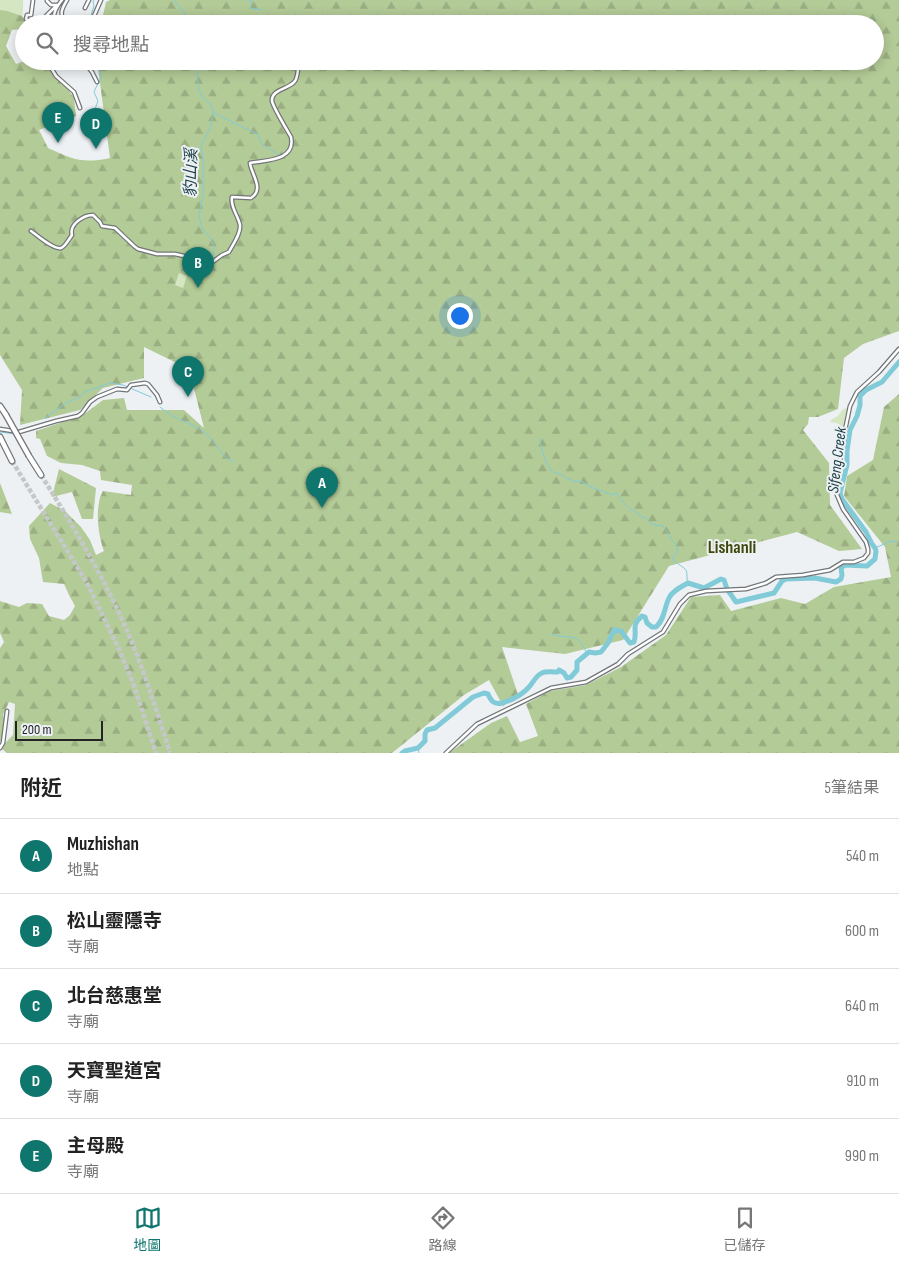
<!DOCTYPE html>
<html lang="zh-TW">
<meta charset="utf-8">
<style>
body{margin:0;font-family:"Sofia Sans Condensed","Noto Sans TC",sans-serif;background:#f2f2f2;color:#222}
.scale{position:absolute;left:15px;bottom:12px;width:88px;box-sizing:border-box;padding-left:5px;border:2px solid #232426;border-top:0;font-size:14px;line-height:18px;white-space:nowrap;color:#232426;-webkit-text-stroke:4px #edf1f4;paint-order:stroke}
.you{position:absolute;left:459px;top:315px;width:18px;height:18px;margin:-12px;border:4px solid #fff;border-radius:50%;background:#1a73e8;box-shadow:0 0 0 8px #1a73e833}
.badge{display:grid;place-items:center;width:32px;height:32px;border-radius:50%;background:#0f766e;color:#fff;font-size:16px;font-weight:700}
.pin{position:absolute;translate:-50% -41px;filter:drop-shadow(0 1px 2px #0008)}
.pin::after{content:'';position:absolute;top:26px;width:18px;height:15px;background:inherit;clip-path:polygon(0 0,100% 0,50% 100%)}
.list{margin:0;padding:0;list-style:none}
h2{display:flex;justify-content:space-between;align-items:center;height:65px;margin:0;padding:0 20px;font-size:21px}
h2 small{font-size:16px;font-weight:400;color:#767676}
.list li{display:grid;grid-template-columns:32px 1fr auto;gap:15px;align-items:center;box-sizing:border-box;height:75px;padding:0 20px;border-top:1px solid #e0e0e0}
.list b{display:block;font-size:19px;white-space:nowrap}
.list p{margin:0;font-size:16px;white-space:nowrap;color:#767676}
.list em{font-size:16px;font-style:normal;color:#767676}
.icon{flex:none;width:28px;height:28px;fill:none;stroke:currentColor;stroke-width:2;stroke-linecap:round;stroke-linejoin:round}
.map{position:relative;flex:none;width:899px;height:753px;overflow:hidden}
.search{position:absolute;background:#fff;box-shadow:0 2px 12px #0003;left:15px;right:15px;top:15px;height:55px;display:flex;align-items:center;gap:12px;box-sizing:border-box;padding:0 18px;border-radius:28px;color:#767676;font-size:19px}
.sheet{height:440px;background:#fff}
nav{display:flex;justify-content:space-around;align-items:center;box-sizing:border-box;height:70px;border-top:1px solid #e0e0e0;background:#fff;font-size:14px;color:#767676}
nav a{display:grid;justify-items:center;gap:2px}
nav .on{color:#0f766e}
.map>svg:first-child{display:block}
.forest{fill:url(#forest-firs)}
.park{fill:#d5e6c2}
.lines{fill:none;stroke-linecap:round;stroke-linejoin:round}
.stream{stroke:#81cbd8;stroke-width:1}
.river{stroke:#81cbd8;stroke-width:5}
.highway-tunnel{stroke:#c5c8cb;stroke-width:4.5;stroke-dasharray:4.5 2;stroke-linecap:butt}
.street-casing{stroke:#737679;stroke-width:5}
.highway-casing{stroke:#737679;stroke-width:7}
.street{stroke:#fff;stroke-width:2.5}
.highway{stroke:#fff;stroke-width:4.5}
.highway-bridge-casing{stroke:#737679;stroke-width:7;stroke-linecap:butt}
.highway-bridge{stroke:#fff;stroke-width:4.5}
.labels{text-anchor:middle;stroke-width:4;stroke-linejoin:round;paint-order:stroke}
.water-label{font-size:16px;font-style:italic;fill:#1d4147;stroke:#edf1f4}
.quarter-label{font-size:18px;font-weight:bold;fill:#3f480c;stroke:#edf1f4}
</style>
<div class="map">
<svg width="899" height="753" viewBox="0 0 899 753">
<defs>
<pattern id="forest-firs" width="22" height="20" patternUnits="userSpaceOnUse" patternTransform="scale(1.25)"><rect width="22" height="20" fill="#b3cb97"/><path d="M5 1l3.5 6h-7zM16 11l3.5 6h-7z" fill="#9aae82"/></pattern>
</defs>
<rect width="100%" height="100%" fill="#edf1f4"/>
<path class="forest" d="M23,0l-1,16 5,6 -3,2 -3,5 -9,1 -6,16 10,18 8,-3h25l25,37 2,18 -37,14 9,18c25,11 33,16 62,10l-13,-97h778v-37h-774l5,-22 4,-2h789v331l-36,13 -19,14 -6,51 -20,8h-9l-1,7 -5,6 26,33 1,42 32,44 -23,2 -42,-19 -128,34 -46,74 -58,14 -63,-7 17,50 -16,9 -14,-26 -25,15 -72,58h-385l-5,-4 2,-5 9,-9 2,-31 -6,-2 -6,13c3,8 0,20 -3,28v-95l4,-6 -4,-9v-32l19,6 8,-4 15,1 7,12 15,4 6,-5 5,-9 -6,-11 -5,-11 -21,-2 -4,-24 -9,-19 -1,-13 21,-23 15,8 16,16 9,13 6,15 8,-4c-5,-13 -8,-34 -5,-48 0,-4 2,-8 4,-12l28,4 1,-10 -31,-5 -1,-9 -18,-6 -21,-2 -14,-7 -7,-17 -4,-1v-7l47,-16 20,-15 21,-2 3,12h57l20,18 -15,-59 -45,-22v31l-41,10 -23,22 -60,15 2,-35 -22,-35v-347z
M899,394v359h-450l42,-30 16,-7 13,26 18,-6 -12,-32 24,-13 36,-6 35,-18 45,-32 25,-38 29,-2 11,16 50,-13 24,6 29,-17 57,-10 -6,-30 -41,-51 3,-20 26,-16 11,-53z
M59,469l37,19 -3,31h-11l-10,-27 -20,5z
M0,483l12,31 -12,-2z"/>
<path class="park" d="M0,0h23l-1,16 -15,-5 -7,-1z
M179,273l8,3 -4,12 -8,-3z
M847,408l-4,19 -6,-4 -7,-1 1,-2 7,-4 4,-6z"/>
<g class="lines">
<path class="stream" d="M174,0l10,13 4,11
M248,0l4,1 -2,7 12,2
M93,24l-2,-9 3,-9 -1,-4 1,-2
M94,61c1,6 4,6 6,11 3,8 -4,13 -6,20l4,9 -3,8
M196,61l3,30 4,7 8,7 2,8 -2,13 -10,20 2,11v37l-4,21 3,13 9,11 3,7 -1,12
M214,113l39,19 5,3 4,9 17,11
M160,407c13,12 31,15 45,26 11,9 15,23 28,29
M45,418l21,-15 14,-6 5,-5 25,-9 13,2 28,12
M0,432l15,2
M539,438l6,22 6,11 11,4 4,3 9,4 6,-1 10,6 21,8 5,-2c4,6 8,13 15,17 5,3 7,4 11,8l2,-1 6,7 12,2c3,4 4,7 7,11 3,6 6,6 8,14l-4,4 -1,5c3,3 12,8 13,10 2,4 0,10 2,13
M875,548l16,-7 6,1
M551,634c19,7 26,-5 36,20
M418,748l1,5"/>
<path class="river" d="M402,753l3,-2 13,-3 7,-7v-7l2,-4 8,-2 38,-31 11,-4 4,1c3,7 6,11 14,9 10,-3 20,-8 27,-16 4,-4 7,-12 13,-14 4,-2 11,-1 16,-1l1,-2 5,3 3,5 4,-1 6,-7v-8l12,-10 6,1 6,-1 7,-9 6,-13 7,1 9,12 4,-1c4,-12 -4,-16 8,-26l3,1 2,6 5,4h4c9,-8 8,-19 13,-29 3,-7 12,-11 19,-15l16,5 17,-9 3,1 3,9 9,13 38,-9 8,-12 4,-2 29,-1 21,4 5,-3 1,-4 -1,-7 4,-3 22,1 8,-7 1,-8 -1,-3 -3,-4 -6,-12 -24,-33 -2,-6 7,-28v-14l3,-21 7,-14 3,-11v-9l6,-6 16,-8 17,-20"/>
<path class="highway-tunnel" d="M12,461l75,122 32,66 14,34 23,70
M41,475c31,49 61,99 85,153 17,40 31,83 44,125"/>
<g class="street-casing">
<path id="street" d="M33,0l-2,15h-4l-1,4 3,2 14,-2 14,-14h-6l-4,-4v-1
M85,8l4,-8
M94,16l7,-16
M54,24c-2,-10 2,-17 8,-24
M64,24c-4,-11 -3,-14 3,-24
M47,61l9,15 18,16 6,16
M83,61l9,11 5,10
M31,231c6,4 23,19 30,17 4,-1 8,-9 11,-13 -3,-11 12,-20 21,-20l7,7 2,4 13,2 19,18 4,3 19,5h18l32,7h7l8,-6 7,-3c4,-8 12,-18 11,-27 -2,-10 -10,-18 -8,-28l19,1c14,-9 0,-24 -1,-35 16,-3 46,-2 41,-26 -4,-7 -18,-30 -19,-36 -1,-12 18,-12 23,-20 3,-4 3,-14 4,-20
M0,429l19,3 37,-11 22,-5 4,-3 8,-11 7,-5 20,-8 10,1 4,-5 14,-2 3,1 9,11 3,7
M0,748l3,-5 4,-32
M446,753l31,-29 74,-36 35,-6 32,-18 10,-10 35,-22 17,-28 9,-9 17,-4 40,-2 20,-6 10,-6 27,-2 27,-5 13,-8h11l10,-4 4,-5v-4l-2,-7 -23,-33 -6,-14v-11l5,-39 8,-39 7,-14 22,-20 20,-23"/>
</g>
<g class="highway-casing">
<path id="highway" d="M0,406l6,9
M0,437l12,24
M29,456l12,19"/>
</g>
<use href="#street" class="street"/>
<use href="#highway" class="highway"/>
<g class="highway-bridge-casing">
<path id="highway-bridge" d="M6,415l23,41"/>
</g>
<use href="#highway-bridge" class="highway-bridge"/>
</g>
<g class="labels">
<g class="water-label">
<text transform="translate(190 173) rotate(-89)" y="6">豹山溪</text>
<text transform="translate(836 460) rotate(-83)" y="6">Sifeng Creek</text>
</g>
<g class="quarter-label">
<text x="732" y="553">Lishanli</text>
</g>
</g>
</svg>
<div class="scale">200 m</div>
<div class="you"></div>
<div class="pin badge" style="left:322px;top:508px">A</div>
<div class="pin badge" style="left:198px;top:288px">B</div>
<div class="pin badge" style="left:188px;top:397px">C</div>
<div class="pin badge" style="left:96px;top:149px">D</div>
<div class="pin badge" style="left:58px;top:143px">E</div>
<div class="search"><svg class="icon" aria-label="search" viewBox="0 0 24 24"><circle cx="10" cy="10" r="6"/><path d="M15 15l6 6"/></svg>搜尋地點</div>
</div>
<section class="sheet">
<h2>附近<small>5筆結果</small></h2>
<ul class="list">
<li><span class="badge">A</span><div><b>Muzhishan</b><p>地點</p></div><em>540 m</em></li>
<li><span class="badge">B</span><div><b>松山靈隱寺</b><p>寺廟</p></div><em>600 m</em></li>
<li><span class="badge">C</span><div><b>北台慈惠堂</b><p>寺廟</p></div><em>640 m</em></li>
<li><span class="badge">D</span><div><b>天寶聖道宮</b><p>寺廟</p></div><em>910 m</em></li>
<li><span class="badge">E</span><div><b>主母殿</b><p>寺廟</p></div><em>990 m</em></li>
</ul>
</section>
<nav>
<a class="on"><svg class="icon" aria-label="map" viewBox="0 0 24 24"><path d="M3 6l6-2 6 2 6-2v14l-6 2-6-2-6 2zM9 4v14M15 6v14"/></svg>地圖</a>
<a><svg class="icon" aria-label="directions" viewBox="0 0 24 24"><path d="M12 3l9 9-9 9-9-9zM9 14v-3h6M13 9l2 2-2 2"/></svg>路線</a>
<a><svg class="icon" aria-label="saved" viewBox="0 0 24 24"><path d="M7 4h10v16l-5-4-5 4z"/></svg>已儲存</a>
</nav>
